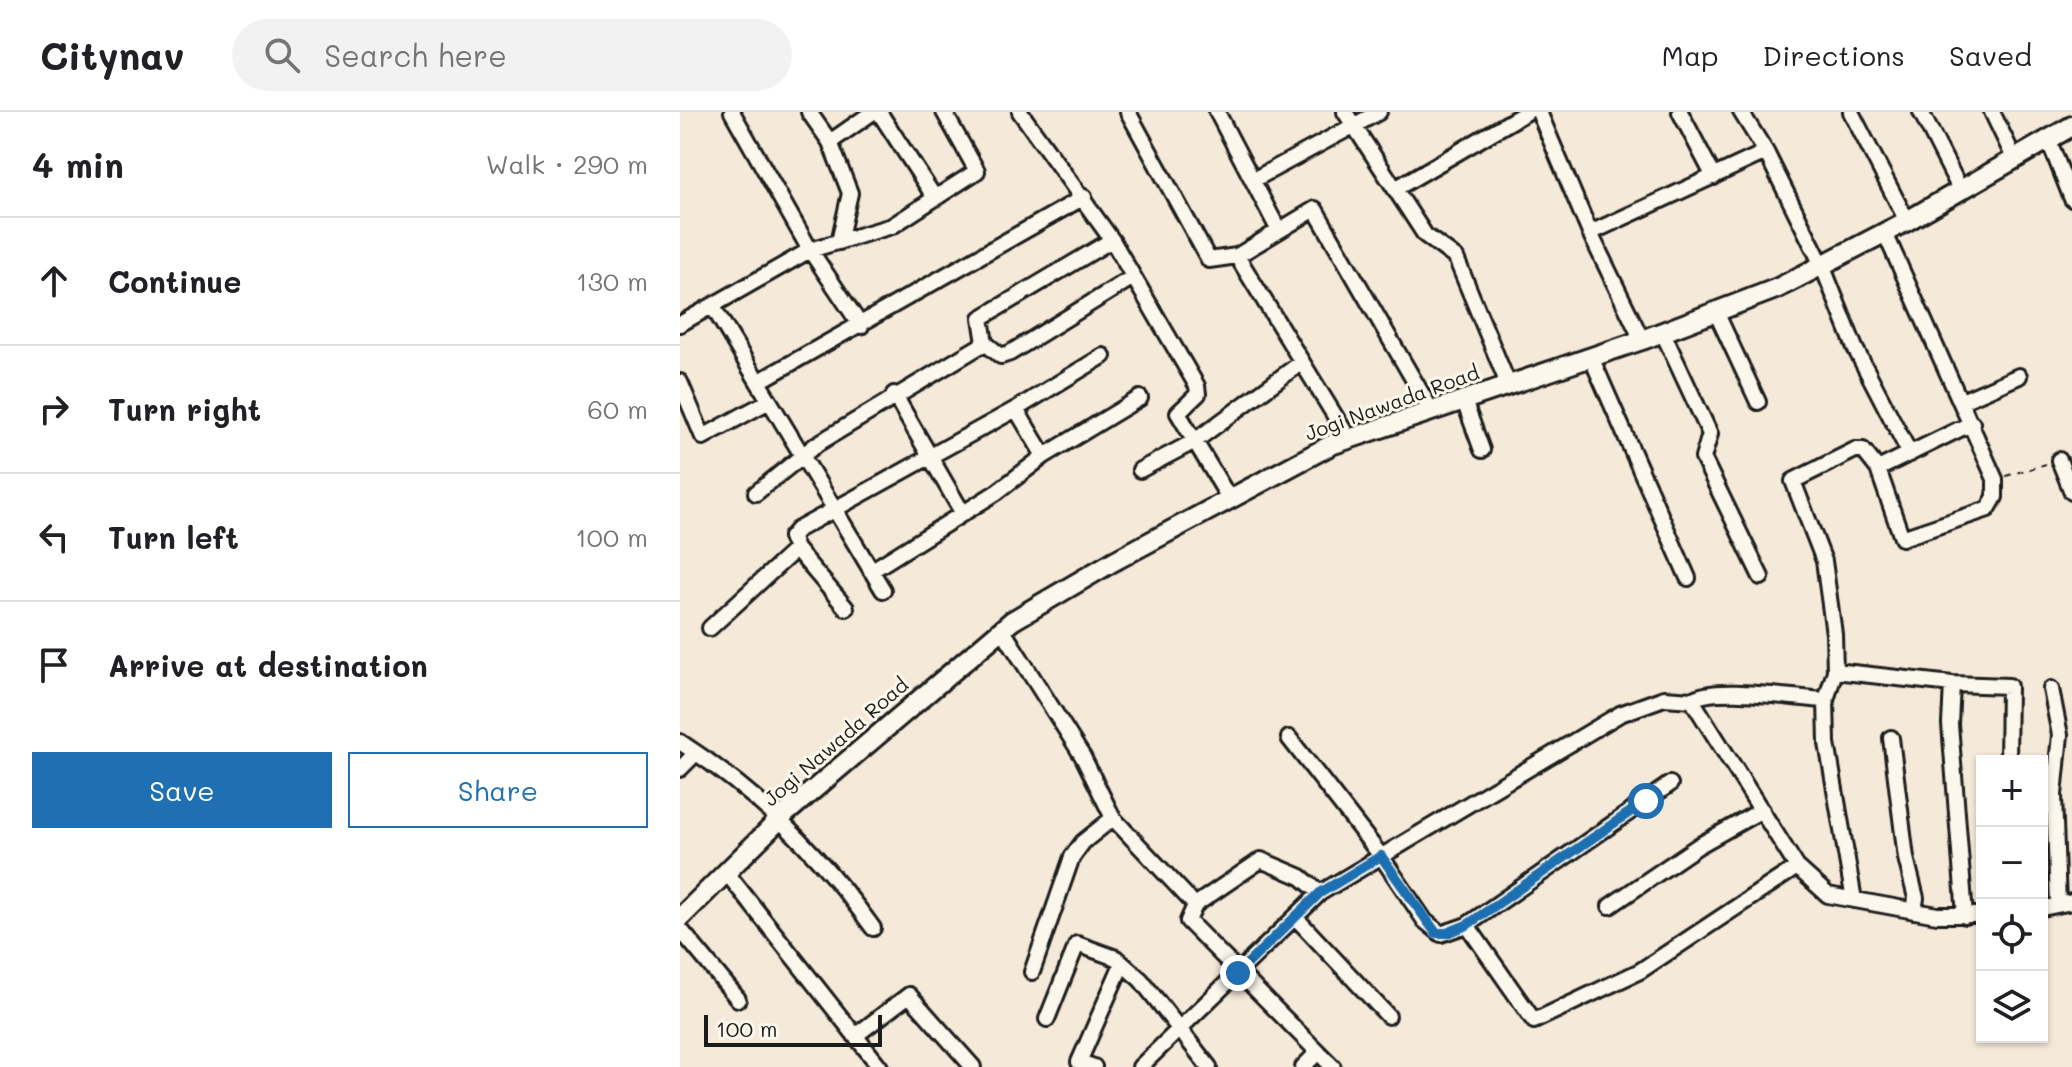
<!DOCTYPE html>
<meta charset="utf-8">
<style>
body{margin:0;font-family:Mali,sans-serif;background:#f2f2f2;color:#202124}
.controls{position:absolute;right:24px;bottom:24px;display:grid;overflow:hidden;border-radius:0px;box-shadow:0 2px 6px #0004}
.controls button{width:72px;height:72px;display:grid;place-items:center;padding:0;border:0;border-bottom:2px solid #e0e0e0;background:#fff;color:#202124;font:40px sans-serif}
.scale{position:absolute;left:24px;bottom:20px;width:178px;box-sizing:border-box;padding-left:8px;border:4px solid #1c1c1c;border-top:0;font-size:22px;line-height:28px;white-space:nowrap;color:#1c1c1c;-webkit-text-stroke:6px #fbf7ec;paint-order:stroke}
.stop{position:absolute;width:24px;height:24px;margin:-18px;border:6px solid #1f6fb2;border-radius:50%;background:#fff}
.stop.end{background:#1f6fb2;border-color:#fff;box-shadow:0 2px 8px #0008}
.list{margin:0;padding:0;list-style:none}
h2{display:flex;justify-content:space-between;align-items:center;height:104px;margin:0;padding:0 32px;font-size:34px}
h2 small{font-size:26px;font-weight:400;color:#757577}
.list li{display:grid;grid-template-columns:52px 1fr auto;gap:24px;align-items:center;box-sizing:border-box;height:128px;padding:0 32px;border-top:2px solid #e0e0e0}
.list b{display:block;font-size:30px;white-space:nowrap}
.list em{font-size:26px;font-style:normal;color:#757577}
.actions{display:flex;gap:16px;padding:24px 32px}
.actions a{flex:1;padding:18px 0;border:2px solid #1f6fb2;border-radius:0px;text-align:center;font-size:28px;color:#1f6fb2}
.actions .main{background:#1f6fb2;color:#fff}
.icon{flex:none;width:44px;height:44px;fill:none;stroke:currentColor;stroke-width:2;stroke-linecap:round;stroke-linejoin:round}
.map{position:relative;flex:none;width:1392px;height:955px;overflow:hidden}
header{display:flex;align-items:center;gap:48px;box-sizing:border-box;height:112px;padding:0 40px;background:#fff;border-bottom:2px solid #e0e0e0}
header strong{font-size:38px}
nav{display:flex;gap:44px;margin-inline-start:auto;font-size:28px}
.search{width:560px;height:72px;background:#f2f2f2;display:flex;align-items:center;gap:20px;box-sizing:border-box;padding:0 28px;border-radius:44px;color:#757577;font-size:30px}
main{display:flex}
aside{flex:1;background:#fff}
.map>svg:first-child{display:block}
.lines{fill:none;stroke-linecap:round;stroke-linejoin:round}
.street-casing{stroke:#1c1c1c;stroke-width:20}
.secondary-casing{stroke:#1c1c1c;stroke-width:24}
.path{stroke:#1c1c1c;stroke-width:2;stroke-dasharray:6 6;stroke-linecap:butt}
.street{stroke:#fbf7ec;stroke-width:14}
.secondary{stroke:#fbf7ec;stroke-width:18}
.route{stroke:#1f6fb2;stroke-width:10}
.labels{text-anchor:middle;stroke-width:6;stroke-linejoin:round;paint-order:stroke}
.street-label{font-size:20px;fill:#1c1c1c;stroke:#fbf7ec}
</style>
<header>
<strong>Citynav</strong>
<div class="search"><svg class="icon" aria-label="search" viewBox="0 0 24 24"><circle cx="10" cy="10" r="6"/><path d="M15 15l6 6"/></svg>Search here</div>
<nav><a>Map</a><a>Directions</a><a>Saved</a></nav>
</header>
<main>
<aside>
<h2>4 min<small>Walk · 290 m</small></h2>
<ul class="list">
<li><svg class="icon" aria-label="ahead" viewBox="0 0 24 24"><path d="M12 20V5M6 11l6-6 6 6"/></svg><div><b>Continue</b></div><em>130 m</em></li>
<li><svg class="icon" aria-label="right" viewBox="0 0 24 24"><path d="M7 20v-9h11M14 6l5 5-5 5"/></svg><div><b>Turn right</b></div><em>60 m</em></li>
<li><svg class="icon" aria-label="left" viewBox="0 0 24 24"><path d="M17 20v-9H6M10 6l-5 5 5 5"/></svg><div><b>Turn left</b></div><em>100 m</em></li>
<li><svg class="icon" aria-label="arrive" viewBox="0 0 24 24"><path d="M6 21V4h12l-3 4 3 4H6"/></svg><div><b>Arrive at destination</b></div></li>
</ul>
<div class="actions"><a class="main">Save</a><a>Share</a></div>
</aside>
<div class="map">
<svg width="1392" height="955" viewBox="0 0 1392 955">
<rect width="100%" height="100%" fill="#f5e9d9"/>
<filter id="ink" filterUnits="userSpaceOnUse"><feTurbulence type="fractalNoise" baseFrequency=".0125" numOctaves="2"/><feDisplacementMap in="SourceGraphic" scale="16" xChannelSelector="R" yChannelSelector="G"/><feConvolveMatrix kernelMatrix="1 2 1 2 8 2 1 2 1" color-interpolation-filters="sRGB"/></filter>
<g filter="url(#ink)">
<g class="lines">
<g class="street-casing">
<path id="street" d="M52,0l78,138 51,76
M129,0l21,30 20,51 -11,49
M199,0l56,86
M340,0l92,128 85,146 1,8 -20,19 51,85
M448,0l81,148 28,-4 78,-47 116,201
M537,0l61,117
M665,0l80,123 31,23 52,126
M859,0l51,121 52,107
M1000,0l34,65
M1061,0l25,40 56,113 33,83 55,106
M1171,0l56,109
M1241,0l40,79
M1312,0l23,48
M1369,29l23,58
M150,30l43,-30
M575,67l124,-67
M715,77l132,-77
M910,121l176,-81
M432,128l-131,78 4,25 16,13 9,-3 123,-76
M557,144l112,183
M33,195l170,283
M1036,200l42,90
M0,212l130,-74 82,-24 85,-55 -33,-59
M983,221l47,101 -7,24 58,119
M911,245l97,221
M0,270l23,55 66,-36
M78,270l326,-185
M214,282l68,118
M783,286l19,52
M1282,289l57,-25
M336,297l28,47
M1379,348l13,32
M1198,357l94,-46
M460,358l55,-29 107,-79
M76,381l61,-49 168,-101
M191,459l126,-79 47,-36 96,-58
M166,496l-50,-59 -5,-12 6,-7 219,-121 87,-53
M30,516l86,-79
M322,517l81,128 30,61 82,87
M1155,559l117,13 57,2 -1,75
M1272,572l-2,40 15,192
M1371,577l9,46 -6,60 4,109
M1012,588l105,167 31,28 109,20h45
M609,626l92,118 44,65 16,13 26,-9 203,-141
M1211,626l15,120 10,40 -2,13
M0,630c76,49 140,112 193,186
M0,657l16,-16
M46,760l154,195
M1174,788l-27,-157 -1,-43 9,-29 -1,-37 -10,-73 -31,-80 62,-31h8l15,19 24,69 86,-29 7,-12v-18l-110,-246
M930,794l88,-60 64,-36
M1362,796l30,-6
M617,807l91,97
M787,813l67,96 106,-50 157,-104
M0,817l58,70
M352,860l40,-115 11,-15 30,-24
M367,907l30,-75 39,14 25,22 68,87
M175,924l54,-41 64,72
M638,940l15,15
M414,955l-15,-5 43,-98
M460,955l180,-174 300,-179 44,-16 28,2c20,-16 105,-1 134,0
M623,955l15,-15 -130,-131 7,-16 66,-45 40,17 19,16"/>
</g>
<g class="secondary-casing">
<path id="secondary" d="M0,806l105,-104 227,-193 102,-60 217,-116 311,-105 136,-52 129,-67 165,-95"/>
</g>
<path class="path" d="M1326,364l40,-12"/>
<use href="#street" class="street"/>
<use href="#secondary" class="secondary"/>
</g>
</g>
<g class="lines" filter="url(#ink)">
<path class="route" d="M558,861l82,-80 61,-37 55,77h11l20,-8 179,-124"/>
</g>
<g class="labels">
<g class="street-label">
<text transform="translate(712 291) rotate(-20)" y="7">Jogi Nawada Road</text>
<text transform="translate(156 630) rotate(-41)" y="7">Jogi Nawada Road</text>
</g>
</g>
</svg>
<div class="controls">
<button>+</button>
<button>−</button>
<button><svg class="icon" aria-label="locate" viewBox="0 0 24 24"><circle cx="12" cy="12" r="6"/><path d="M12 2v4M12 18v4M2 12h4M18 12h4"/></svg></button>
<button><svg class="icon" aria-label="layers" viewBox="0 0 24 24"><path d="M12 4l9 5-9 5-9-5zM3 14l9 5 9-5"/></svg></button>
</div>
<div class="scale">100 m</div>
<div class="stop" style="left:966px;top:689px"></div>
<div class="stop end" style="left:558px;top:861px"></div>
</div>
</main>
